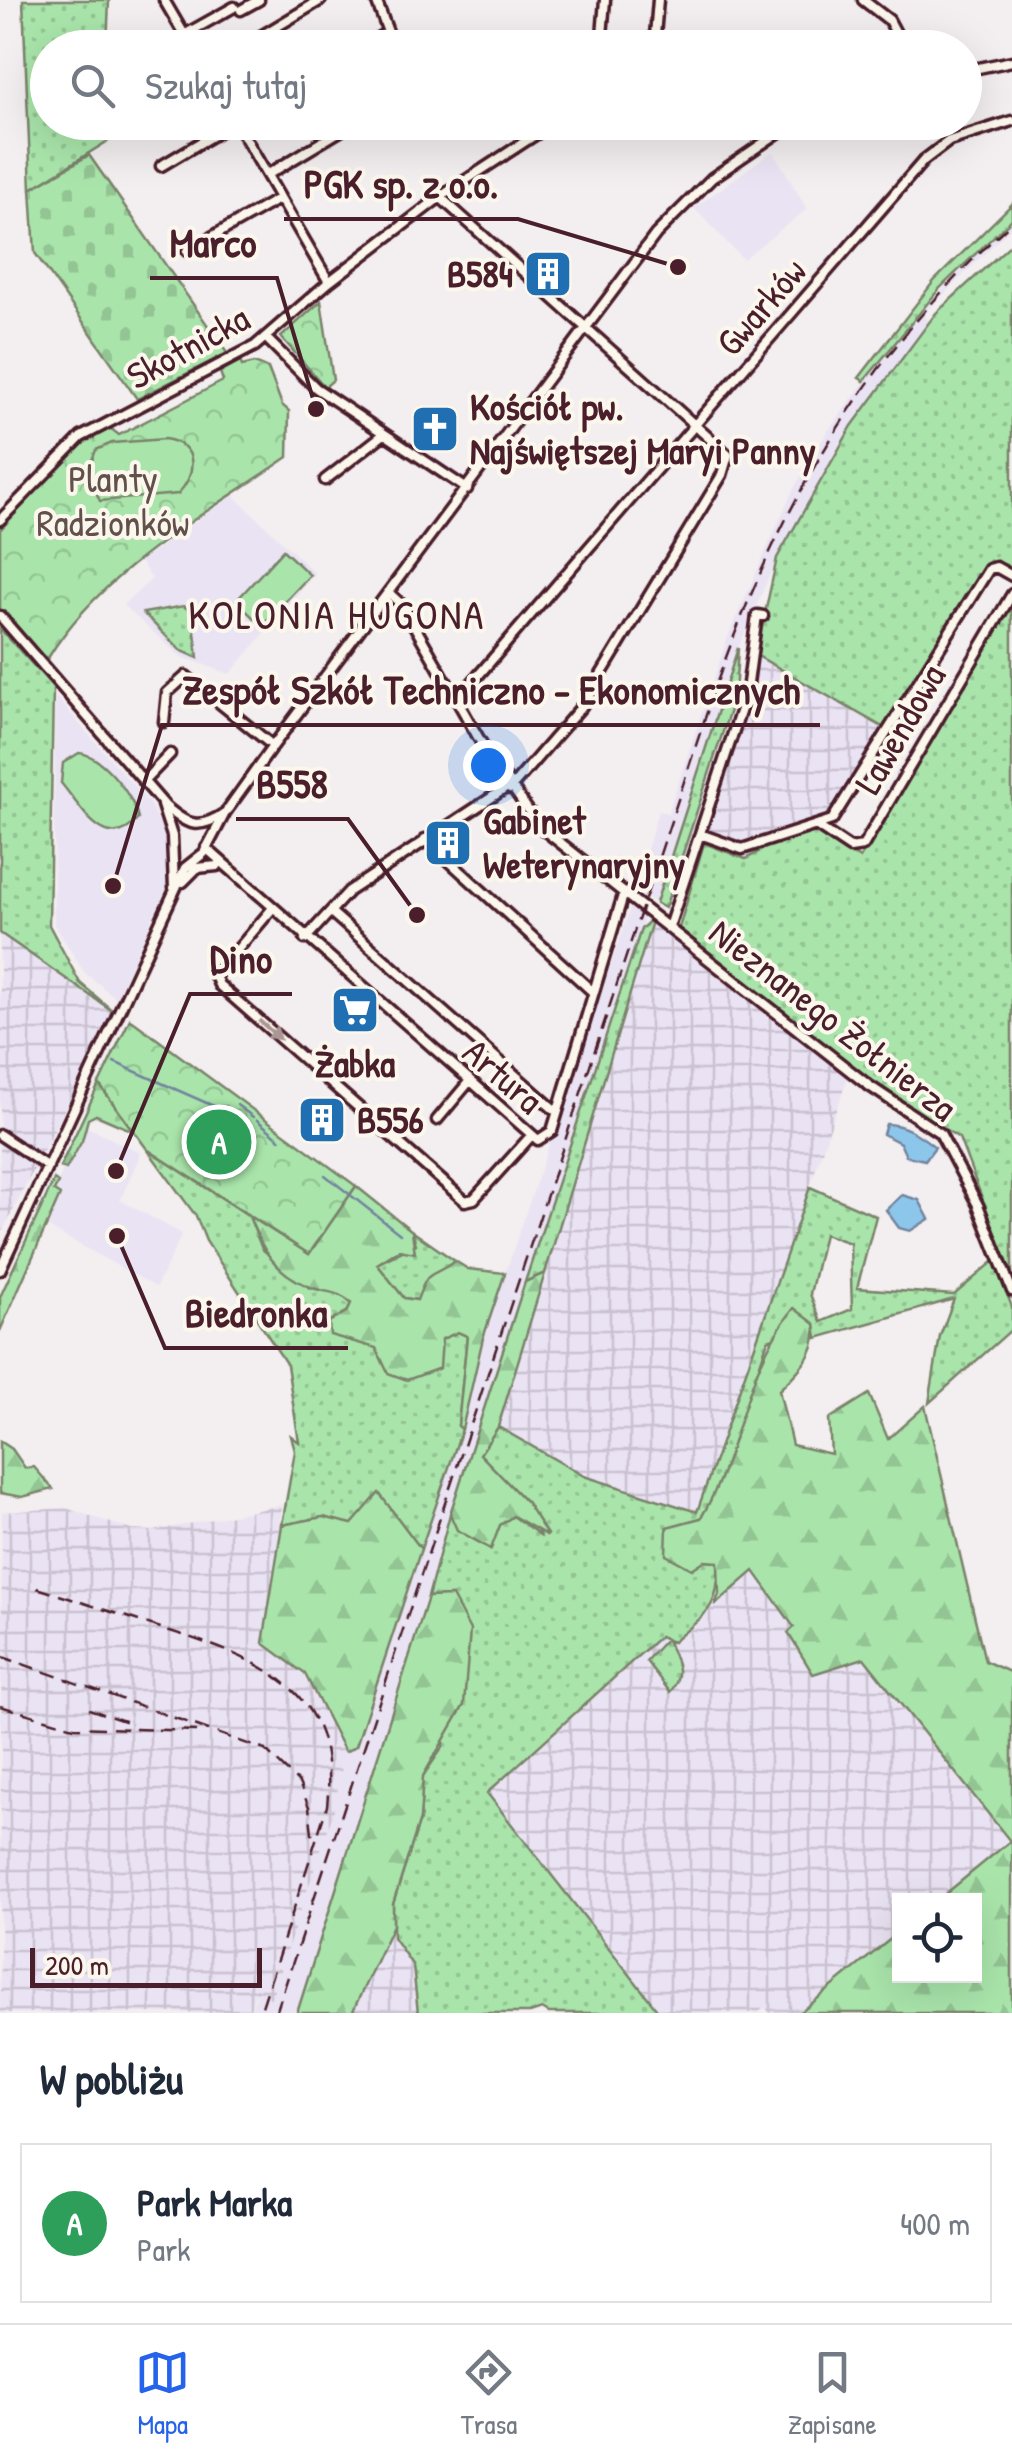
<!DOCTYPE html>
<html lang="pl">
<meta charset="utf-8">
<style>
body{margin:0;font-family:"Patrick Hand",sans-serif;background:#f2f2f3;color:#1f2937}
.controls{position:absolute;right:30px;bottom:30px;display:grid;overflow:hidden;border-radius:0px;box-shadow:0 10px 40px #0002}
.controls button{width:90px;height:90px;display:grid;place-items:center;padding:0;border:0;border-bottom:2px solid #e0e1e3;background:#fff;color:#1f2937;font:50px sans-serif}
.scale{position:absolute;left:30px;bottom:25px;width:232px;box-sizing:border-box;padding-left:10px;border:5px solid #4a1f2b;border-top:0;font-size:28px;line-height:35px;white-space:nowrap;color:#4a1f2b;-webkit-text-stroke:8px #fbf7ec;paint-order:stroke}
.you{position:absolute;left:488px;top:765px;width:35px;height:35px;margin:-25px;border:8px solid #fff;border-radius:50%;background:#1a73e8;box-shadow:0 0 0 15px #1a73e833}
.badge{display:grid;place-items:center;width:65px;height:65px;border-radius:50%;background:#2563eb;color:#fff;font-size:32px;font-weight:700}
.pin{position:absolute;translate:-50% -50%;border:5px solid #fff;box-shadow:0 2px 10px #0006}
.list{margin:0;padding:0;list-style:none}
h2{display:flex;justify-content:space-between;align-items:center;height:130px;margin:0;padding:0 40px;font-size:42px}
h2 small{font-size:32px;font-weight:400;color:#747a83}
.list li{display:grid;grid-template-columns:65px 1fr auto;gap:30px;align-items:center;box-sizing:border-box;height:160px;margin:0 20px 20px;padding:0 20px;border:2px solid #e0e1e3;border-radius:0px}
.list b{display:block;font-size:38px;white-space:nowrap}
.list p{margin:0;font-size:32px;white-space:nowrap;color:#747a83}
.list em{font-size:32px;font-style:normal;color:#747a83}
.icon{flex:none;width:55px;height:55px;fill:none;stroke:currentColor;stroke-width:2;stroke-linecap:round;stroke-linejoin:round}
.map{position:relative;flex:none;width:1012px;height:2013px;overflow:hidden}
.search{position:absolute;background:#fff;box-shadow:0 10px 40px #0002;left:30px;right:30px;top:30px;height:110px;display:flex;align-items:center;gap:25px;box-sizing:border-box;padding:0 35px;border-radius:55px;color:#747a83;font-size:38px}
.sheet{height:310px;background:#fff}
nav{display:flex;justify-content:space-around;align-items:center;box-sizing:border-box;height:140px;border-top:2px solid #e0e1e3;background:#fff;font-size:28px;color:#747a83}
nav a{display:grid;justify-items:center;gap:5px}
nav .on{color:#2563eb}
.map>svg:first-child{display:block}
.built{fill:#eae3f3}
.industrial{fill:url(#industrial-grid)}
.grass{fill:url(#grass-dots);stroke:#7a826b;stroke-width:2.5;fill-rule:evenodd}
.forest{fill:url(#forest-firs);stroke:#7a826b;stroke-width:2.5}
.cemetery{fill:url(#cemetery-stones);stroke:#7a826b;stroke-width:2.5}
.park{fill:url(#park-crowns);stroke:#7a826b;stroke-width:2.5}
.pitch{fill:#a9e5ab;stroke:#7a826b;stroke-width:2.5}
.water{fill:#8cc7eb;stroke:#72849e;stroke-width:2.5}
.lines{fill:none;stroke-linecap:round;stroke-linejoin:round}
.stream{stroke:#72849e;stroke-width:2.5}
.minor-casing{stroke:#4a1f2b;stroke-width:15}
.minor{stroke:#fbf7ec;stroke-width:8}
.rail{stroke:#4a1f2b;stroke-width:2.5;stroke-dasharray:15 8;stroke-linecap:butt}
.oneway{fill:#ab9695}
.labels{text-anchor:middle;stroke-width:8;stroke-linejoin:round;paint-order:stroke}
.poi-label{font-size:38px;font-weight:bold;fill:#4a1f2b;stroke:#fbf7ec;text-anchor:start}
.street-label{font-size:38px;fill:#4a1f2b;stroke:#fbf7ec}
.park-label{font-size:38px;fill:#62504b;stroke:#fbf7ec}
.neighbourhood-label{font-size:40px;letter-spacing:2.5px;fill:#4a1f2b;stroke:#fbf7ec}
.leader{fill:none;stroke:#4a1f2b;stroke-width:4}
.callout-dot{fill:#4a1f2b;stroke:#fbf7ec;stroke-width:4}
.callout-label{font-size:40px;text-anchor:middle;font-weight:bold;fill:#4a1f2b;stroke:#fbf7ec;stroke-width:8;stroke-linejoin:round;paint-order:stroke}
</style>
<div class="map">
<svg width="1012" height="2013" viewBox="0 0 1012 2013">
<defs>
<pattern id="industrial-grid" width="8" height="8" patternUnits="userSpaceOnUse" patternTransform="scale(2.5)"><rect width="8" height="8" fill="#eae3f3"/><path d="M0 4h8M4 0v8" fill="none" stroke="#cac2d0"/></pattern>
<pattern id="grass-dots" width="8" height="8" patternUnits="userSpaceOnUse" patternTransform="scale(2.5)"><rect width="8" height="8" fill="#a9e5ab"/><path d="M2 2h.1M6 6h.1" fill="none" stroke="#93c493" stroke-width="1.8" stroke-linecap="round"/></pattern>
<pattern id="forest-firs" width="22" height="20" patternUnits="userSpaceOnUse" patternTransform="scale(2.5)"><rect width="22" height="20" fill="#a9e5ab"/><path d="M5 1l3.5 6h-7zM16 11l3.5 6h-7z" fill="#93c493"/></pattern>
<pattern id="cemetery-stones" width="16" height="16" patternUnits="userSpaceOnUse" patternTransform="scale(2.5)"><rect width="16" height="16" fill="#a9e5ab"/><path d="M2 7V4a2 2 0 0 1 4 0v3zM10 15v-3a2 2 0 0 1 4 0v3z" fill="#93c493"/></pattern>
<pattern id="park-crowns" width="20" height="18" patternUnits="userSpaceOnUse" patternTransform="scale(2.5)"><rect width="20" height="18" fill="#a9e5ab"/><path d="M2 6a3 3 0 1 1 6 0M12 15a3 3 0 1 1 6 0" fill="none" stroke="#93c493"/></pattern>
</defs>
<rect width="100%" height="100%" fill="#f3eeef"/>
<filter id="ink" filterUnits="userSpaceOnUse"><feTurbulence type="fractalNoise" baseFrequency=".01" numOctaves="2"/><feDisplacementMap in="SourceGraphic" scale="20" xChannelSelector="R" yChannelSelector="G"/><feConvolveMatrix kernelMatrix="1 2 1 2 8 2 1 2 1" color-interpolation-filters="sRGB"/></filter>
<g filter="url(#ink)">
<path class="built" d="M773,151l34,58 -64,50 -49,-51z
M1012,219v7l-89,89 6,7 -77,104 -75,132 -39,90 -82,255 -20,-14 22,-78 10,2 61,-179 64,-144 33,-56 75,-101z
M233,495l82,78 -85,101 -50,-18 -57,-51 29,-26 -12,-18z
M55,696l93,106 16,29 7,35 -1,14 -54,118 -32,-26 -30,-48z
M632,903l14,10 -196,601 -89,307 -62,185 -2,7h-48l83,-199 13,-62 11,-6 106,-317 21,-91z
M85,1126l56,27 -21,47 62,34 -26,53 -112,-62 15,-29 -6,-5z"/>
<path class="industrial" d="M756,655l132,75 -51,78 -20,13 -3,9 -40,13 -28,16 -42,-16z
M653,918l195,158 -151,436 -113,-36 -86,-49z
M0,933l114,79 -114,224z
M282,1505l-8,87 -11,51 42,31 40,78 -12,62 -62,184 -16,-4 -6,19h-249l2,-501 64,-4 66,22 22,1z
M754,1570l40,57 70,31 147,183 -73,59h-38l-1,32 -99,81h-30l-5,-6 -7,6h-98l-173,-220 173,-157 13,5z
M393,1925v12l20,29 5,47h-66z"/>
<path class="grass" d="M23,0h86l-2,47 -59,1v74l89,1 -106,66z
M1012,204v15l-72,69 -76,93 -5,-3 75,-97z
M1012,243v330l-22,-12 -102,169 -132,-75 21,-97 75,-132 84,-113z
M1012,603v673l-53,-138 -93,-59 -187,-151 25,-85 42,16 28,-16 40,-13 46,28z
M184,606l9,8 5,44 -18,-8 -37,-37z
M0,629l53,58 -4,238 31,58 34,29 -114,-79z
M738,648l-3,47 -70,213 -9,-5z
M653,918l-108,355 -20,9 116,-353z
M147,1149l102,67 13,33 48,39 28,3 13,12 -3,8 94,28 16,-7 9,4 -9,89 4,4 -41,120 -42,-55 -27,31 -29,-8 -41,8 13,-74 -4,-15 8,6 -12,-77 -81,-124 -10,-25z
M810,1187l66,29 -19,72 97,7 40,-34 18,46v22l-83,74 11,-67 14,-37 -137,39 -2,-14 -47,16 -51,151 -16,27 -34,9 37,34 14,1c2,47 -11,50 -45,80l-6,-2c8,19 19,34 3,52l-24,-31 20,-22 -6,-3 -173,157 173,220h-111l-7,-4 -12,4h-112l-5,-47 -20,-29v-33l27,-85 3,-43 20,-29 9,-151 -24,1 22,-83 8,16 32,19 10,-24 13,-9 27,19 -13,-32 -47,-49 18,-27 86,49 113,36zM824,1234l26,9 2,66 -31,13 -11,-28z
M412,1231l43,30 -38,39 -13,-2 -27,-34 39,-20z"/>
<path class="forest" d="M99,1084l34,47 -37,-16 -8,4 -6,22 -16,28 -6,-2z
M54,1180l4,3 -4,8 6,4 -60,136v-34z
M356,1186l56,45 3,22 -16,-3 -22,14 27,34 13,2c13,-34 10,-19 38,-39l13,8 37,4 -22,65 -21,91 -4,-3 9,-90 -9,-4 -16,7 -2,29 -33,12 -19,-7 -12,-25 -46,-13 -1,-13 19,-11 3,-8c-15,-14 -26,-9 -43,-17 -34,-14 -47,-38 -59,-70l60,38z
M545,1273l-47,154 -18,27 47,49 21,33 -35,-20 -13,9 -9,24 -34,-19 -7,-16 75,-232z
M794,1308l21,16c4,28 -17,48 -36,66l13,55 39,9 -2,-35 40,-25 19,45 37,-33 60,255 27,12v340h-212l99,-81 1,44h74v-76h-36l72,-59 -146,-183 -51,16 -25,-41 6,-6 -40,-56 -39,34 4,-11 -1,-32 -14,-1 -12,8 -26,-14 1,-28 34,-9c41,-70 40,-144 93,-210z
M0,1441l12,8 13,19 9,-1 19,22 -31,8 -22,-4z
M379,1493l42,56 -65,197 -11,6 -40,-78 -42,-31 19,-118 41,-8 29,7z
M452,1596l18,34 -6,75 -41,71 -3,43 -27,85v21l-41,88h-55l131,-416z"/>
<path class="cemetery" d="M89,155l138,198 -90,46 -102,-146 -4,-64z"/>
<path class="park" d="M321,301l12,79 -8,7 -44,-50z
M240,361l2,5 12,-3 14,5 14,37 7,6 -1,46c-82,57 -187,113 -240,201l-9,-3 -39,-46v-79l79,-86 31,-16 9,7 104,-54 -3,-9z
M130,1019l226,167 -47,68 -162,-105 -48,-65z"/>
<path class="pitch" d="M165,439c35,6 31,35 13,55l-78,7 -13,-28 9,-23 16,-7z
M283,550l27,25 -48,51 -26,-25z
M79,753c23,2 56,44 59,66 -32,37 -56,-11 -77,-36l2,-20z"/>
<path class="water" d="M886,1124c18,0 34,11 49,23l-10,13 -19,-4 -6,-13 -17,-9z
M902,1195l17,5 10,19 -19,12 -11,-3 -13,-18z"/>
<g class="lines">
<path class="stream" d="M114,1062l104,46 8,-2
M237,1105l16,12
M257,1120l23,19
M325,1175l75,59"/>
<g class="minor-casing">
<path id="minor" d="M164,0l28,48
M376,0l18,48
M863,0l26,20 15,28
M241,10l18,-10
M184,35l50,-28
M241,48l80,-48
M361,48l27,-16
M601,48l4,-48
M654,48l4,-48
M964,71l48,-10
M236,122l93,160
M161,166l74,-44
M267,175l88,-53
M440,197l288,258 -6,20 -140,231 -72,83
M187,251l93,-53
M266,338l50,50 151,101
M325,480l59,-46
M0,520l81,-83 174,-91 74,-64 111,-85 115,-75
M390,594l13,12 79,138 57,82 329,259 72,48 38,72 34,86
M0,616l166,191c22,19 33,23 59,6
M457,700l467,-540 25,-19 63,-20
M164,722l3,-29 19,-17 87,70
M143,782l27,-28
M162,805l10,31 2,52
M817,826l33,22 13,-2 149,-252
M700,834l42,15 90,-29 157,-251 7,-2 16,9
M425,839l168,153
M206,848l332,292 14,-9 72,-239
M183,882l14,-14 20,-2
M272,909l-57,67 4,9 246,216 9,-2 56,-62
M333,914l224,198
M669,927l78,-236 10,-76 6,1
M305,939l44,-48 160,-105
M437,1120l31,-37
M0,1135l48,32
M0,1270l185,-402 19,-15 21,-40 48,-67 383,-512 56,-56 82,-56"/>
</g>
<use href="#minor" class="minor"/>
<path class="rail" d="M37,1588c45,14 89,29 133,43 93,30 169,58 157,175l-67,207
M0,1656l265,94 34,33 10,24 4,35
M0,1706l74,21 123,4
M89,1709l38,13
M276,2013l440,-1328c65,-184 151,-331 296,-463"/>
</g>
<defs><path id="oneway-solid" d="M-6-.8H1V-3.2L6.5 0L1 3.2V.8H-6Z" transform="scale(2.5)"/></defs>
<use class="oneway" href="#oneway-solid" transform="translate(270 1030) rotate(41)"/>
</g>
<defs>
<g id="building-square" transform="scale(2.5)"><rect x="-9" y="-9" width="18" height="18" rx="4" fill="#1f6fb2" stroke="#fbf7ec"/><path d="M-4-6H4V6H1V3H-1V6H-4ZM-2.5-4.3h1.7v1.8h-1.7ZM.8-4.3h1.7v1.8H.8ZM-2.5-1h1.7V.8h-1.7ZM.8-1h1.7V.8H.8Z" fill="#fff"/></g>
<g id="church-square" transform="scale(2.5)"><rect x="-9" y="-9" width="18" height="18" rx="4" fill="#1f6fb2" stroke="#fbf7ec"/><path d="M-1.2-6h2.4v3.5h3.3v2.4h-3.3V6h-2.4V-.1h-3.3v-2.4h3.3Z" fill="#fff"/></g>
<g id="supermarket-square" transform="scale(2.5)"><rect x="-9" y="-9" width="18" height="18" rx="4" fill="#1f6fb2" stroke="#fbf7ec"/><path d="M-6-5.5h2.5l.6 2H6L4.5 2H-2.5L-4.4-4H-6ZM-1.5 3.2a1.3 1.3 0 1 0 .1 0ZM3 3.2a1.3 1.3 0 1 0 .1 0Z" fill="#fff"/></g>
</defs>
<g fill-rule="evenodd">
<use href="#building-square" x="548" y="274"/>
<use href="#church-square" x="435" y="429"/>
<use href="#building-square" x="448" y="843"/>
<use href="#supermarket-square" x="355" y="1010"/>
<use href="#building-square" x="322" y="1120"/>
</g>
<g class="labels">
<g class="poi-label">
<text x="513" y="287" text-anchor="end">B584</text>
<text x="470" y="420">Kościół pw.<tspan x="470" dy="44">Najświętszej Maryi Panny</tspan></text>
<text x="483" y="834">Gabinet<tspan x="483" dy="44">Weterynaryjny</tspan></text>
<text x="355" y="1077" text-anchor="middle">Żabka</text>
<text x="357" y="1133">B556</text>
</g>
<g class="street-label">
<text transform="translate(761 307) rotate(-49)" y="13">Gwarków</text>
<text transform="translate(188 347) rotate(-29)" y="13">Skotnicka</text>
<text transform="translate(900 729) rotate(-60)" y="13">Lawendowa</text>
<text transform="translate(833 1020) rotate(38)" y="13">Nieznanego Żołnierza</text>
<text transform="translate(503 1076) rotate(41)" y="13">Artura</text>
</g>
<g class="park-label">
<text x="113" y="492">Planty<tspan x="113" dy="44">Radzionków</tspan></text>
</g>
<g class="neighbourhood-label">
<text x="337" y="629">KOLONIA HUGONA</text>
</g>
</g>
<path class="leader" d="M678 267L518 219H284M316 409L277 278H150M113 886L162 725H820M417 915L348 819H236M116 1171L190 994H292M117 1236L165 1348H348"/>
<g class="callout-dot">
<circle cx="678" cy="267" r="10"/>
<circle cx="316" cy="409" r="10"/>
<circle cx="113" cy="886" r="10"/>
<circle cx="417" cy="915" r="10"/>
<circle cx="116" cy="1171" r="10"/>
<circle cx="117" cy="1236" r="10"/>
</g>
<g class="callout-label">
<text x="401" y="198">PGK sp. z o.o.</text>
<text x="213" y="257">Marco</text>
<text x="491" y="704">Zespół Szkół Techniczno - Ekonomicznych</text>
<text x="292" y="798">B558</text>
<text x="241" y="973">Dino</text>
<text x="256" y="1327">Biedronka</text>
</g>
</svg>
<div class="controls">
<button><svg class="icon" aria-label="locate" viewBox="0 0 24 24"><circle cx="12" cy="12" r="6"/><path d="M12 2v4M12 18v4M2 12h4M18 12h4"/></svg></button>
</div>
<div class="scale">200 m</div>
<div class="you"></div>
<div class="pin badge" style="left:219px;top:1142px;background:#2e9e5b">A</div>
<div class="search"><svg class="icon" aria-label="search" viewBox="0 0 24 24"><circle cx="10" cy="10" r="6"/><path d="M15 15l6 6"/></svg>Szukaj tutaj</div>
</div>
<section class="sheet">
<h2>W pobliżu<small></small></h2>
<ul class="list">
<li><span class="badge" style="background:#2e9e5b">A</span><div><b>Park Marka</b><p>Park</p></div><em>400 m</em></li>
</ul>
</section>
<nav>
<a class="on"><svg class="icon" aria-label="map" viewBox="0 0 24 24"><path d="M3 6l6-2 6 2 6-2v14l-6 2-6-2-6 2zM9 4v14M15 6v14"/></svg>Mapa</a>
<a><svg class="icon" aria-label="directions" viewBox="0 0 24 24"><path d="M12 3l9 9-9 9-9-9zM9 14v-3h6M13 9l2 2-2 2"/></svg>Trasa</a>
<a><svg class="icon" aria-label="saved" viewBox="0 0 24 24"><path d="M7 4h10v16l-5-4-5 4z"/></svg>Zapisane</a>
</nav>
